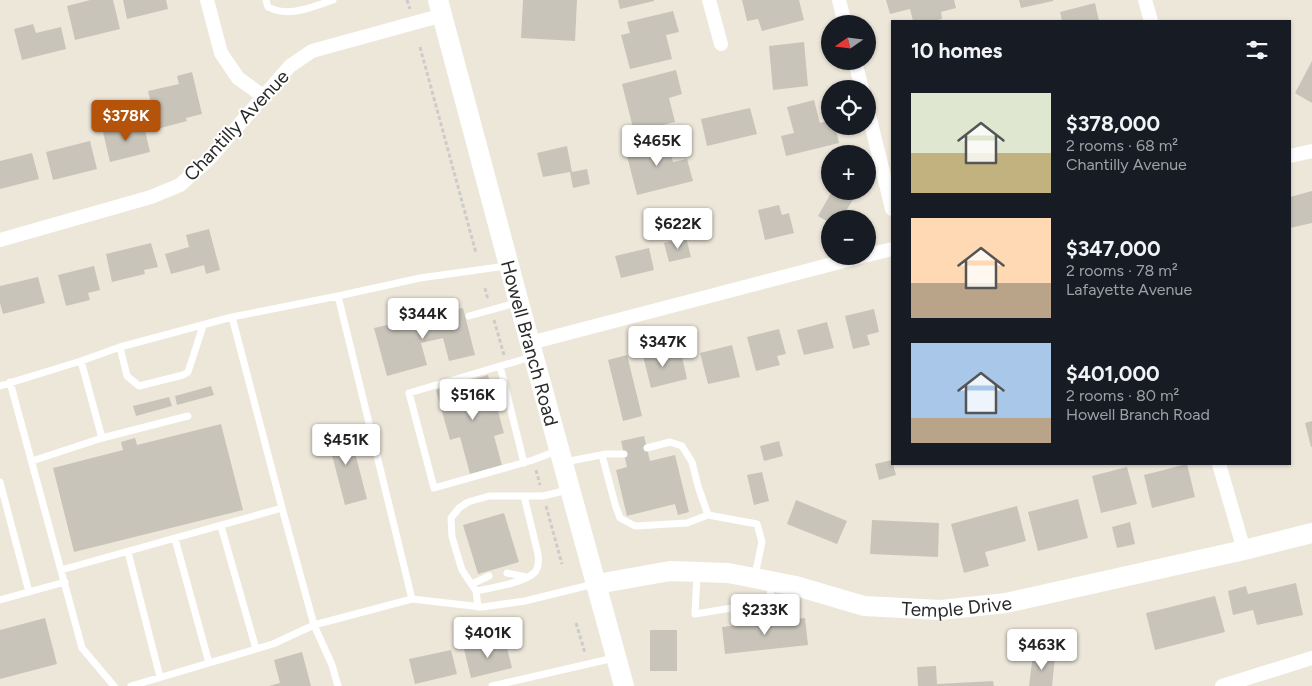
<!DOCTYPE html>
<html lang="en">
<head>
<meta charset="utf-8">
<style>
	:root { --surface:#171b24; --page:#242831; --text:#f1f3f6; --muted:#9ea1a6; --accent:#b45309 }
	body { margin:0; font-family:Figtree,sans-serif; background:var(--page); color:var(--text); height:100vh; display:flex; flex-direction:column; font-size:19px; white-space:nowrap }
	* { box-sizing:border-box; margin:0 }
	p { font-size:16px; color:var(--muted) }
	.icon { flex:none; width:28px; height:28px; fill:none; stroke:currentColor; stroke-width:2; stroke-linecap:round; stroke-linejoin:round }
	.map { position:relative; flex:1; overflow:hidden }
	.sheet { position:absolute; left:891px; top:20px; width:400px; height:445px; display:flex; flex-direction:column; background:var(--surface); border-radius:0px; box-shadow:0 1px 4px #0004 }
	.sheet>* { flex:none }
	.needle { width:32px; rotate:256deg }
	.tools { position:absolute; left:821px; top:15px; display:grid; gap:10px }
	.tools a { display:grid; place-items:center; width:55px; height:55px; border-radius:50%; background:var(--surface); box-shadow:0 1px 4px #0004; font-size:25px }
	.price { position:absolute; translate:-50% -42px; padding:0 11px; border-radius:5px; background:#fff; color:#222; font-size:16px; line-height:32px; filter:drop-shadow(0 1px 2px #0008) }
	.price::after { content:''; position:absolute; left:50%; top:30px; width:15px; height:11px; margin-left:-8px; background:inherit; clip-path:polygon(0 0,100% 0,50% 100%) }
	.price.current { background:var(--accent); color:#fff }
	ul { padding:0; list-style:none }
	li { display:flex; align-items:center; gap:15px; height:125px; padding:0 20px }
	li span { display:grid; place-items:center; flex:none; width:140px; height:100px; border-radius:0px; color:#555 }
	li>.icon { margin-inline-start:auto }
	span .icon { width:60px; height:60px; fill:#fffc; stroke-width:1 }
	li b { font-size:21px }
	h2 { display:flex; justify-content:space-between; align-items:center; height:60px; padding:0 20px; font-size:21px }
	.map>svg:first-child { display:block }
	.building { fill:#c8c4ba }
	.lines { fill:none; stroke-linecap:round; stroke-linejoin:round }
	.path { stroke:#ccc; stroke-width:3; stroke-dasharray:4 2.5; stroke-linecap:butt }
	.lane { stroke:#fff; stroke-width:7 }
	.street { stroke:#fff; stroke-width:14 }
	.secondary { stroke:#fff; stroke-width:20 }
	.labels { text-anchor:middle; stroke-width:4; stroke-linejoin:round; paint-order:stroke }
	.street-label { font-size:19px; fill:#292929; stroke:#fff }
</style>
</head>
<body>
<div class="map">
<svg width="1312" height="686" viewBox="0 0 1312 686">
	<rect width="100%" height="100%" fill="#ede7da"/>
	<path class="building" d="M90,0H113L120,29L75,40L67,6Z
		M123,0H166L168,9L127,19Z
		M523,0H577L575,41L521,38Z
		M618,0H654V1L620,9Z
		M742,0H799L804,20L762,31L758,19L747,21Z
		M886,0H954L956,8L941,12L942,19L933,21H913L910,9L890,14Z
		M1019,0H1053V1L1021,8Z
		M1095,3L1099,21H1062L1060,12Z
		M673,11L679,32L666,35L672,59L630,69L621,35L630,33L627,22Z
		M33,24L36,33L61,27L66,49L22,60L14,29Z
		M804,42L808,86L773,90L769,46Z
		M1312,61V103L1295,93Z
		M676,70L682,94L669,98L675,122L634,132L622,84Z
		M192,72L202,114L186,118L187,121L157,129L148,91L179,84L177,76Z
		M814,100L820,123L830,120V126H835L839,143L786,156L781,136L794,133L787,107Z
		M750,108L757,134L707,146L701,119Z
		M143,122L150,152L110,162L103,132Z
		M666,135L673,162L687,159L693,181L637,195L627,156L638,153L636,143Z
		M90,141L97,169L53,180L46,152Z
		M567,146L572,172L587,169L590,184L573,188L570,172L543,177L537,153Z
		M32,153L39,179L0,189V161Z
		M832,191H842L854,198L841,219H830V223L818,216Z
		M1312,191V223L1290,228V197Z
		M779,205L782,215L789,213L794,233L765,240L758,210Z
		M209,229L220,270L206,274L204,265L171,274L165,254L189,247L186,235Z
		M686,237L691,257L669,262L664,243Z
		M151,243L158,267L144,270L145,274L112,282L106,254Z
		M649,248L654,270L621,278L615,256Z
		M94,266L100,290L88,293L90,300L66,306L58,275Z
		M38,277L45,303L3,314L0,303V286Z
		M463,308L475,355L449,361L443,338L421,343L427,365L387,376L374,328Z
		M874,309L879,332L867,335L870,345L853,349L845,316Z
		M827,322L834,348L804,355L797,330Z
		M779,329L786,354L777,356L780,365L756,371L747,337Z
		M654,345L657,358L681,352L687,379L651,388L641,348Z
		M732,345L740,377L708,384L700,353Z
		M627,355L642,416L623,421L608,360Z
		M488,375L504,433L494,436L502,465L470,474L460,437L450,440L436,390Z
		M211,386L214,395L177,405L175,396Z
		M169,397L172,406L136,416L133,406Z
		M1312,421V447H1311L1305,423Z
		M221,424L243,510L74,552L53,468L123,450L121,442L135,438L137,445Z
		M348,426L367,499L345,505L326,432Z
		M644,436L650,461L675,455L689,512L678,515L675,504L627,516L616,470L627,467L621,441Z
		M779,441L783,456L764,461L760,446Z
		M892,460L896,475L879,480L875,464Z
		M1187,464L1195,497L1152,508L1144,475Z
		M1127,467L1137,504L1101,513L1092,476Z
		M762,472L769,501L754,505L747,475Z
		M1078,499L1088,538L1038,551L1028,512Z
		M796,500L847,521L837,544L787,524Z
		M1017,506L1026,541L985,552L989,566L964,573L951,524Z
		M504,513L519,562L478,574L463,525Z
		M872,520L939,523L938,557L870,554Z
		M1130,522L1135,544L1117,548L1112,527Z
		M1296,583L1303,615L1257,625L1253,610L1233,615L1228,591L1246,586L1248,594Z
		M1215,596L1225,632L1155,650L1146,613Z
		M45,618L57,664L0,679V630Z
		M805,618L808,645L725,654L722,627Z
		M650,630H677V671H650Z
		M505,640L512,668L471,678L464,649Z
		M451,650L457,674L415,684L409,659Z
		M302,652L311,686H269L280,683L274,660Z
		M1033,654L1055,657L1052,686H1029Z
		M936,666L937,684L993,681L994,686H918L917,667Z"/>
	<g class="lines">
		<path class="path" d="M407,0L410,9
			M420,47L476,253
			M485,288L488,300
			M494,320L504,355
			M536,470L540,485
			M546,506L562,564
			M576,623L585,653"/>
		<path class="lane" d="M266,0L268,7C289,18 312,7 333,0
			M469,316L516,303
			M120,347L127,376L139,386L183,375L188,372L203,326
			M531,357L409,393L434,488L533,460L559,450
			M500,366L524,463
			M10,382L82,648L114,686
			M0,386L81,361L120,347L232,317L338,296L420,278L506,266
			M102,438L188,416
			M647,448L670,442L682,446L692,462L698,486L708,515L757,524L762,542L755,575
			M602,455L615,504L620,518L635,526L687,523L708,515
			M32,461L102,438L81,361
			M565,462L606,454H624
			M0,482L29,592
			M282,508L314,625L332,665L338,686
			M221,526L256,649
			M175,539L209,663
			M128,552L160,677
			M61,570L282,508L232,317
			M507,573L526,577
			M697,574L695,614L769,602L772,583
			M472,584L489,576
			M476,591C490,588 524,583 534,573C539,568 539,561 538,554L524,496
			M412,599L482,607L525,601L594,584
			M0,600L65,582
			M478,607L476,591L462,570L452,537L451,518L459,508L468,502L489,496H543L568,490
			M131,686L273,644L314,625L412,599L338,296
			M492,686L614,658"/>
		<path class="street" d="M207,0L221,53L238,78L263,96
			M709,0L721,44
			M839,0L845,24
			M1145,0L1151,21
			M855,61L862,89
			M868,111L892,209
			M1290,156L1312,151
			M0,240L151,197L180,185L210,158L290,66L312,51L443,15
			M868,255L892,249
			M530,343L863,256
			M1219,464L1244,550
			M1222,686L1312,658"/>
		<g class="secondary">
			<path id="s1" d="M438,0L519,303L624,686"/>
			<path id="s2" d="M597,584L670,571L728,573L796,586L864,606L941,610L1006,603L1244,550L1312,533"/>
		</g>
	</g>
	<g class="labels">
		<g class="street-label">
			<text transform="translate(236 125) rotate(-47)" y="7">Chantilly Avenue</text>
			<text dy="7" stroke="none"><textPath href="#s1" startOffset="355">Howell Branch Road</textPath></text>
			<text dy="7" stroke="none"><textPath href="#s2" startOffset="365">Temple Drive</textPath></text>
		</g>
	</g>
</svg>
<div class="tools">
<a><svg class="needle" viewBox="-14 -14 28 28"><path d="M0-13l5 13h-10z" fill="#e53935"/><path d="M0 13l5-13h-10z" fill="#9ea1a6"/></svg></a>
<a><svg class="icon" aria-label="locate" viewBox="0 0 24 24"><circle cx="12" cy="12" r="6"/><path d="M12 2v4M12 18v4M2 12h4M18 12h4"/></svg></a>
<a>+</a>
<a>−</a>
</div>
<b class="price current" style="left:126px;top:142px">$378K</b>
<b class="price" style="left:657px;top:167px">$465K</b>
<b class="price" style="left:678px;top:250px">$622K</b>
<b class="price" style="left:423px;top:340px">$344K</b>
<b class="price" style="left:663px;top:368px">$347K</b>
<b class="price" style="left:473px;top:421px">$516K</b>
<b class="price" style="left:346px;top:466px">$451K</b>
<b class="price" style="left:765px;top:636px">$233K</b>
<b class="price" style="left:488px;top:659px">$401K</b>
<b class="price" style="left:1042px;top:671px">$463K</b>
<section class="sheet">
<h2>10 homes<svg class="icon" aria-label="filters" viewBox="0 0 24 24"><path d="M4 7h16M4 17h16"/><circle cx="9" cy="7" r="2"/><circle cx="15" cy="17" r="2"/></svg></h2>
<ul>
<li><span style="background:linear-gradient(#dfe7d0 60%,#c2b280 0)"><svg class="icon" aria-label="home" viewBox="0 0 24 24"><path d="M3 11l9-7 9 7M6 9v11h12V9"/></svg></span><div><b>$378,000</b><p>2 rooms · 68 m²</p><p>Chantilly Avenue</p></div></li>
<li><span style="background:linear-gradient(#ffd9b3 65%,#b9a48a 0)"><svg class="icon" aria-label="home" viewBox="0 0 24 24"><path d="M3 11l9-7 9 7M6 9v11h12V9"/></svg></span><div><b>$347,000</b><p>2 rooms · 78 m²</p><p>Lafayette Avenue</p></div></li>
<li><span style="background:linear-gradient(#a9c7e8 75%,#b9a48a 0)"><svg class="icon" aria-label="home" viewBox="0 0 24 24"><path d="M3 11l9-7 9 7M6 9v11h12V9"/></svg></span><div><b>$401,000</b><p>2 rooms · 80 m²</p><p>Howell Branch Road</p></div></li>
</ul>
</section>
</div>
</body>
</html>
